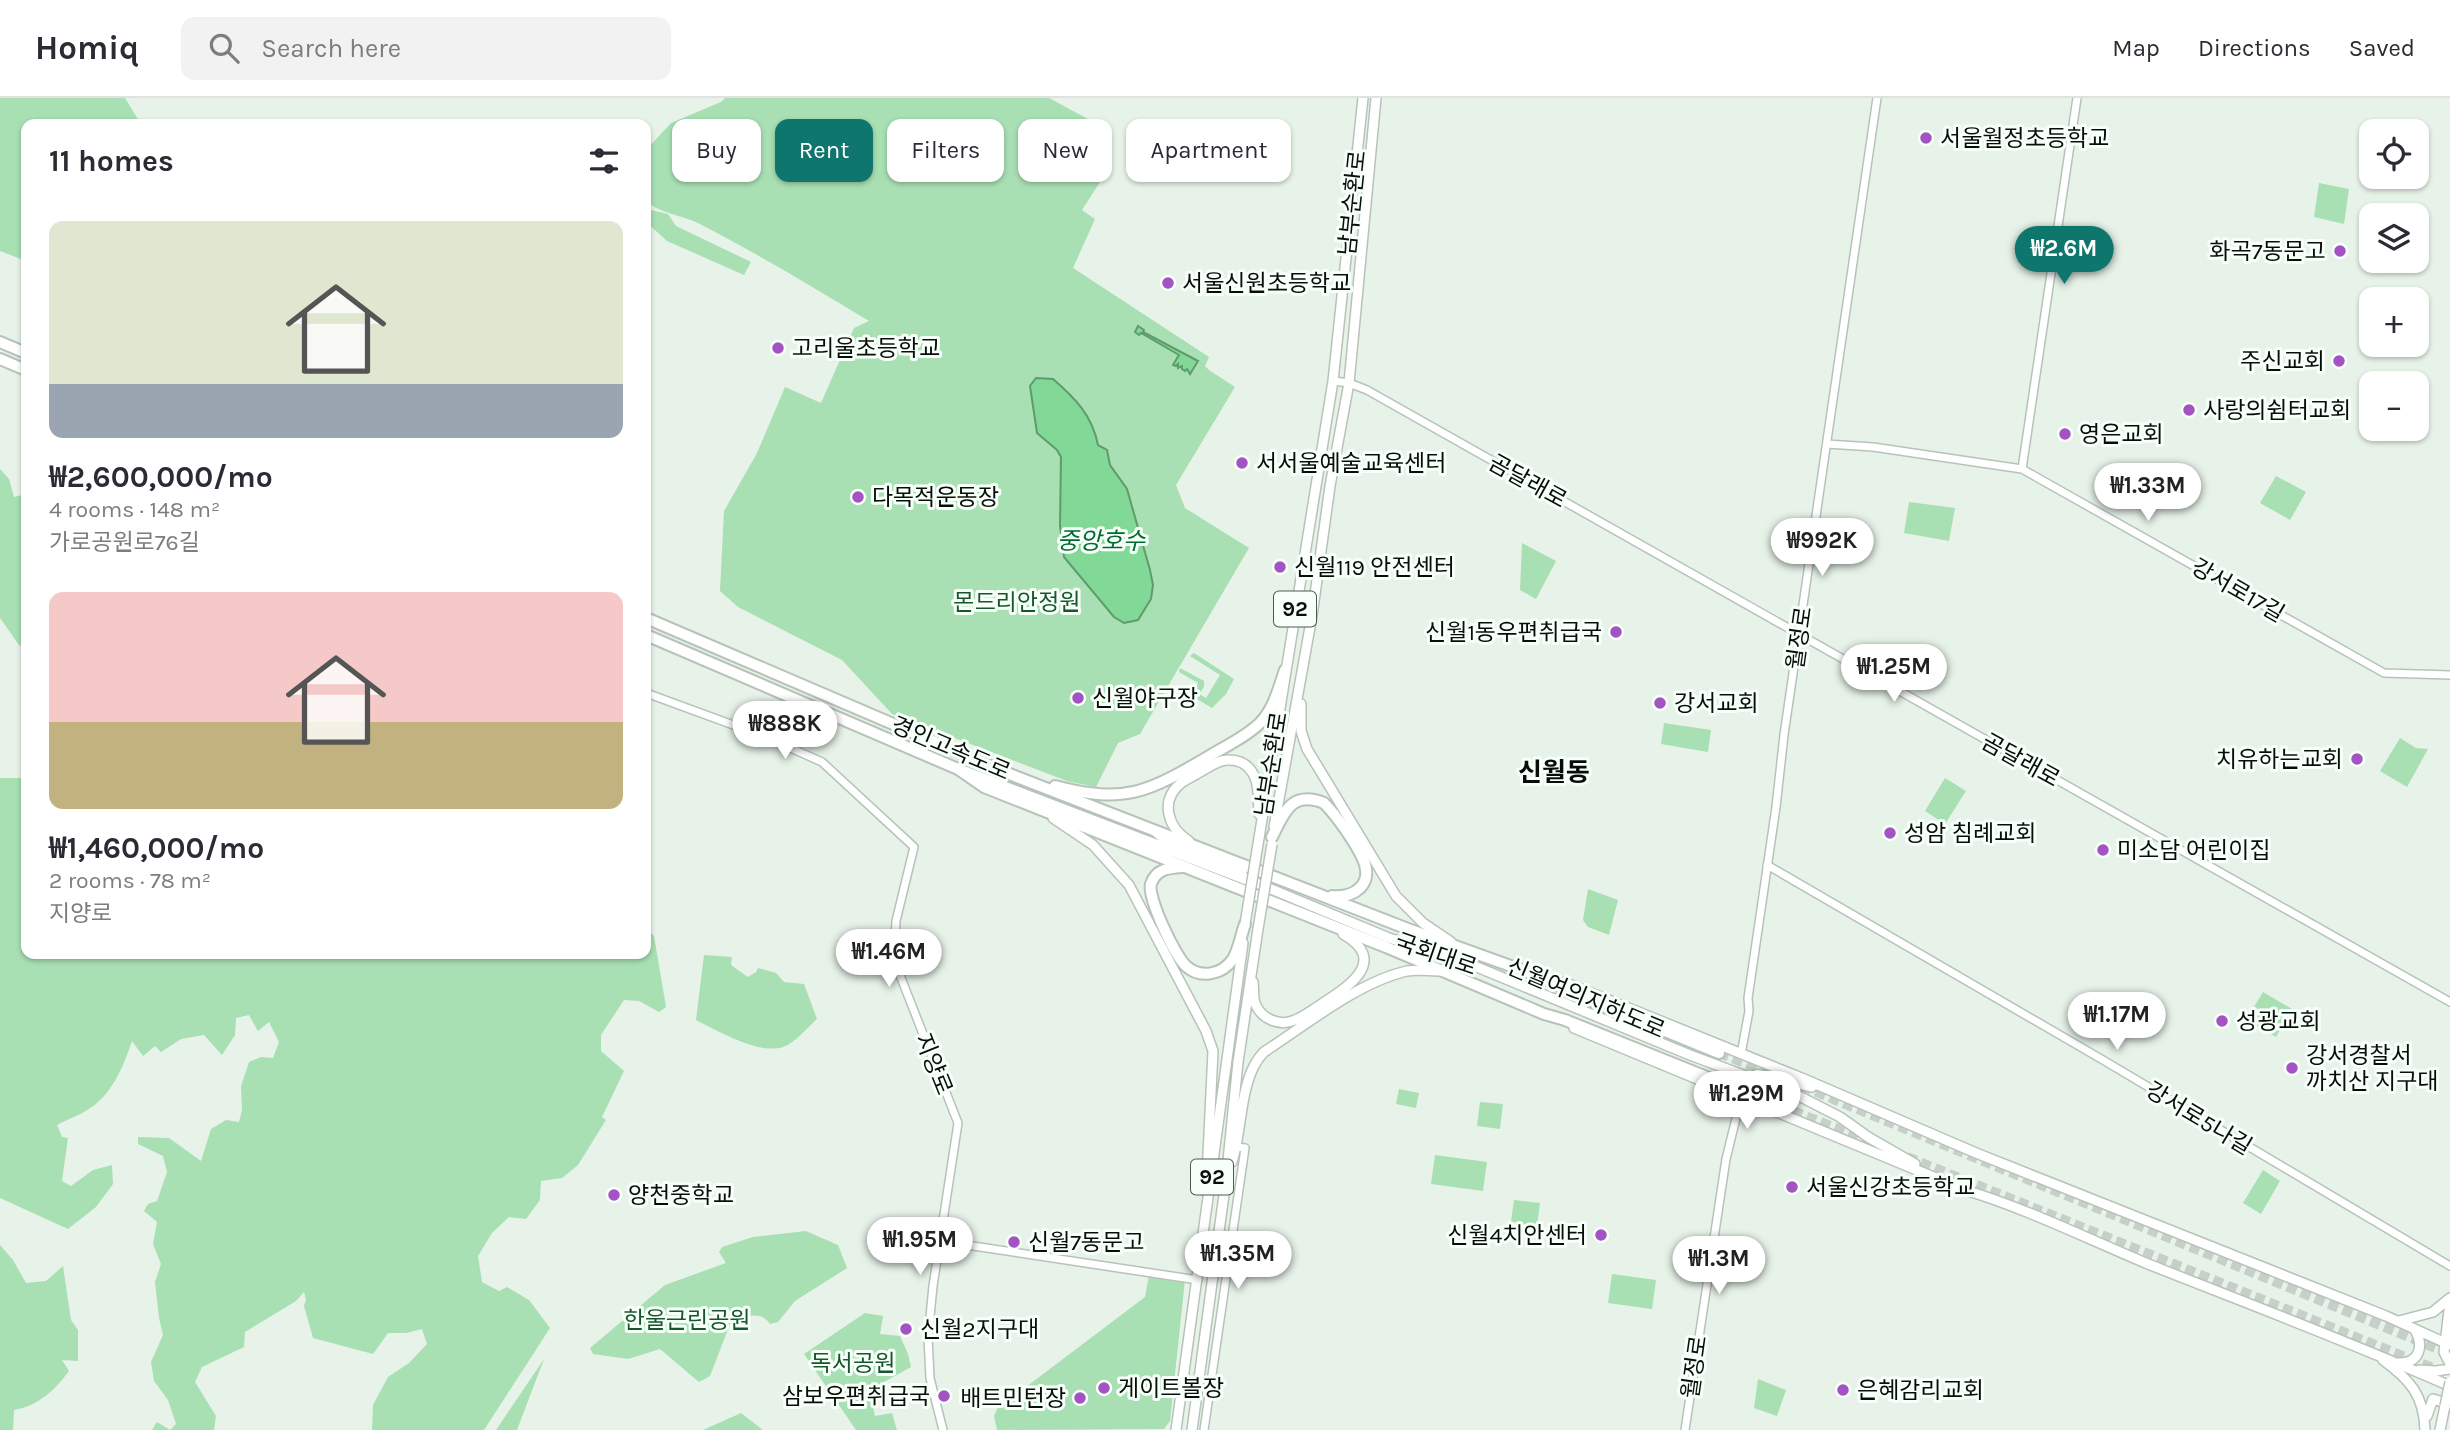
<!DOCTYPE html>
<html lang="en">
<head>
<meta charset="utf-8">
<style>
	:root { --surface:#fff; --page:#f2f2f3; --text:#2b2b33; --muted:#7c7c81; --line:#e1e1e2; --accent:#0f766e }
	body { margin:0; font-family:Karla,"Noto Sans KR",sans-serif; background:var(--page); color:var(--text); height:100vh; display:flex; flex-direction:column; font-size:26px; white-space:nowrap }
	* { box-sizing:border-box; margin:0 }
	p { font-size:23px; color:var(--muted) }
	.icon { flex:none; width:38px; height:38px; fill:none; stroke:currentColor; stroke-width:2; stroke-linecap:round; stroke-linejoin:round }
	.map { position:relative; flex:1; overflow:hidden }
	.drawer { position:absolute; left:21px; top:21px; width:630px; height:840px; display:flex; flex-direction:column; background:var(--surface); border-radius:14px; box-shadow:0 2px 5px #0004 }
	.drawer>* { flex:none }
	.banner { position:absolute; left:672px; top:21px; width:665px; height:63px; display:flex; gap:14px }
	.controls { position:absolute; left:2359px; top:21px; display:grid; gap:14px }
	.controls a { display:grid; place-items:center; width:70px; height:70px; border-radius:14px; background:var(--surface); box-shadow:0 2px 5px #0004; font-size:35px }
	.price { position:absolute; translate:-50% -60px; padding:0 16px; border-radius:24px; background:#fff; color:#222; font-size:23px; line-height:46px; filter:drop-shadow(0 2px 4px #0008) }
	.price::after { content:''; position:absolute; left:50%; top:42px; width:21px; height:16px; margin-left:-10px; background:inherit; clip-path:polygon(0 0,100% 0,50% 100%) }
	.price.active { background:var(--accent); color:#fff }
	ul { padding:0; list-style:none }
	li { display:grid; align-content:center; gap:14px; height:371px; padding:0 28px }
	li span { display:grid; place-items:center; height:217px; border-radius:14px; color:#555 }
	li>.icon { margin-inline-start:auto }
	span .icon { width:126px; height:126px; fill:#fffc; stroke-width:1 }
	li b { font-size:30px }
	h2 { display:flex; justify-content:space-between; align-items:center; height:84px; padding:0 28px; font-size:30px }
	.tag { padding:0 24px; border-radius:14px; background:var(--surface); box-shadow:0 2px 5px #0004; font-size:24px; line-height:63px }
	.tag.active { background:var(--accent); color:#fff }
	header { display:flex; align-items:center; gap:42px; box-sizing:border-box; height:98px; padding:0 35px; background:var(--surface); border-bottom:2px solid var(--line) }
	header strong { font-size:33px }
	nav { display:flex; gap:38px; margin-inline-start:auto; font-size:24px }
	.search { width:490px; height:63px; background:var(--page); display:flex; align-items:center; gap:18px; box-sizing:border-box; padding:0 24px; border-radius:14px; color:var(--muted); font-size:26px }
	.map>svg:first-child { display:block }
	.green { fill:#a8dfb3 }
	.water { fill:#82d997; stroke:#5e9c6d; stroke-width:2 }
	.lines { fill:none; stroke-linecap:round; stroke-linejoin:round }
	.highway-tunnel { stroke:#c6d0c8; stroke-width:10; stroke-dasharray:10 5; stroke-linecap:butt }
	.minor-casing { stroke:#b7c3b9; stroke-width:10 }
	.major-casing { stroke:#b7c3b9; stroke-width:12 }
	.highway-casing { stroke:#b7c3b9; stroke-width:14 }
	.minor { stroke:#fff; stroke-width:7 }
	.major { stroke:#fff; stroke-width:9 }
	.highway { stroke:#fff; stroke-width:10 }
	.major-bridge-casing { stroke:#b7c3b9; stroke-width:12; stroke-linecap:butt }
	.major-bridge { stroke:#fff; stroke-width:9 }
	.poi-dot { fill:#a453c4; stroke:#f7fff9; stroke-width:2.5 }
	.labels { text-anchor:middle; stroke-width:6; stroke-linejoin:round; paint-order:stroke }
	.shield { fill:#f7fff9; stroke:#505652; stroke-width:2 }
	.shield-label { font-size:21px; font-weight:bold; fill:#090d0a }
	.poi-label { font-size:23px; fill:#090d0a; stroke:#f7fff9; text-anchor:start }
	.street-label { font-size:23px; fill:#090d0a; stroke:#f7fff9 }
	.park-label { font-size:23px; fill:#17552c; stroke:#f7fff9 }
	.water-label { font-size:24px; font-style:italic; fill:#006a2f; stroke:#f7fff9 }
	.quarter-label { font-size:26px; font-weight:bold; fill:#090d0a; stroke:#f7fff9 }
</style>
</head>
<body>
<header>
<strong>Homiq</strong>
<div class="search"><svg class="icon" aria-label="search" viewBox="0 0 24 24"><circle cx="10" cy="10" r="6"/><path d="M15 15l6 6"/></svg>Search here</div>
<nav><a>Map</a><a>Directions</a><a>Saved</a></nav>
</header>
<div class="map">
<svg width="2450" height="1332" viewBox="0 0 2450 1332">
	<rect width="100%" height="100%" fill="#e7f3e9"/>
	<path class="green" d="M0,0H125L139,23L137,26H26V163L0,153Z
		M725,0H1049L1088,21L1074,49L1100,84L1082,112L1095,121L1073,170L1209,259L1205,268L1209,272L1235,289L1176,387L1185,410L1249,450L1140,636L1118,645L1096,689L1067,683L892,616L842,562L738,509L720,493L724,413L757,355L785,289L821,305L854,230L869,223C814,190 758,156 700,126C683,117 660,116 646,103V52L671,25L721,4Z
		M2319,85L2349,91L2344,126L2314,119Z
		M646,107L651,112L668,116L676,128L751,164L744,177L667,143L646,124Z
		M0,371L9,381L14,399L26,396V550L19,547L0,520Z
		M2276,378L2306,394L2290,422L2260,405Z
		M1909,404L1955,410L1949,443L1904,435Z
		M1522,445L1556,463L1536,501L1520,492Z
		M1194,555L1234,581L1226,596L1212,610L1192,598L1198,585L1179,574L1180,570L1204,583V589L1199,596L1206,600L1220,577L1190,558Z
		M1664,625L1711,632L1708,654L1661,646Z
		M2400,640L2416,650L2428,651L2407,689L2380,673Z
		M0,680H26V856H646V830L654,838L666,909L659,914L639,903L624,902L601,937V953L624,973L602,1019L606,1022L578,1067L562,1080L541,1083L540,1102L526,1121L509,1119L492,1135L478,1158L482,1184L499,1193L507,1189L529,1202L550,1230L484,1332H372L373,1307L388,1279L409,1265L427,1246L422,1231L406,1235H388L373,1256L313,1240L304,1208L306,1202L304,1194L296,1203L245,1234L244,1249L202,1269L195,1284L216,1318L214,1332H152L157,1324L170,1332L176,1326L168,1302L154,1283L151,1264L163,1237L159,1220L155,1184L161,1166L153,1146L157,1124L144,1113L148,1106L157,1103L167,1074L163,1058L138,1046V1039L169,1040L201,1063L211,1031L226,1022L239,1024L242,1012L241,988L249,964L261,959L273,960L279,944L269,924L258,933L249,917L236,920L235,937L222,957L204,937L181,941L161,954L155,948L143,958L132,943C124,967 113,994 92,1009C81,1017 68,1021 57,1027L62,1039L68,1040L62,1083L71,1088L93,1072L112,1067L113,1086L96,1109L68,1131L0,1100Z
		M1945,680L1966,693L1945,726L1925,713Z
		M1588,791L1618,802L1609,837L1588,829L1583,822Z
		M704,857L732,859L731,867L748,879L756,874L758,870L776,875L784,884L804,886L817,921C808,929 795,945 783,949C759,957 718,933 696,922Z
		M2263,894L2292,911L2276,939L2246,922Z
		M1399,991L1419,995L1416,1010L1396,1006Z
		M1480,1004L1503,1006L1500,1031L1477,1028Z
		M1435,1057L1487,1064L1483,1093L1431,1086Z
		M2263,1072L2280,1083L2261,1116L2243,1105Z
		M1514,1102L1540,1105L1537,1128L1511,1124Z
		M806,1133L838,1147L847,1170L795,1203L778,1224L770,1226C761,1212 745,1219 732,1221L710,1278L699,1284L660,1251L628,1261L593,1256L590,1250L665,1187L726,1165L719,1154L722,1149L753,1139Z
		M0,1147L13,1162L26,1185L46,1183L63,1168L71,1222L78,1232V1263L62,1262L69,1273C55,1292 38,1308 14,1312L13,1332H0Z
		M1612,1176L1656,1182L1652,1211L1608,1205Z
		M1149,1177L1185,1182L1170,1323L1164,1331L997,1332L994,1318L997,1311L1145,1199Z
		M865,1215L883,1218L880,1236L900,1238L908,1256L911,1269L884,1284L871,1298L875,1318L892,1315L897,1332H856L804,1256Z
		M544,1261L517,1332H496Z
		M1758,1281L1786,1292L1777,1318L1754,1310Z
		M741,1315L763,1332H703Z"/>
	<path class="water" d="M1138,228L1144,232L1143,234L1198,263L1190,276L1187,271L1185,273L1182,271V268L1178,270V266L1176,268L1173,267L1179,257L1141,235L1139,237L1135,234Z
		M1036,280L1053,281C1075,300 1092,317 1098,347L1107,352L1110,367L1127,391L1150,472L1153,487L1151,501L1138,522L1124,525L1114,519L1064,459L1060,428L1061,359L1057,352L1037,335L1030,288Z"/>
	<g class="lines">
		<path class="highway-tunnel" d="M1719,955L1778,978
			M1709,980L1876,1046
			M1802,988L2450,1256
			M1907,1059L2450,1277"/>
		<g class="minor-casing">
			<path id="minor" d="M1333,283L1349,285L1367,292L2450,904
				M1827,346L1873,349L2022,371L2384,575L2450,577
				M2022,371L2077,0
				M646,595L766,639L822,664L914,749L896,823L894,862L958,1025L933,1188L928,1239L930,1280L943,1332
				M1767,767L2103,962L2450,1168
				M1741,956L1749,913L1748,900L1776,709L1784,637L1877,0
				M940,1143L1198,1182
				M1204,1332L1245,1050L1237,1049
				M1685,1332L1726,1061L1741,1000"/>
		</g>
		<g class="major-casing">
			<path id="major" d="M1301,606V633L1307,651L1396,798L1423,825L1451,844
				M1053,720L1093,747L1129,787L1206,933L1213,953L1207,1077
				M1274,729L1312,518L1330,388L1349,285L1376,0
				M1157,735L1169,745L1242,774
				M1259,740L1333,283L1363,0
				M1189,743C1168,730 1159,703 1181,685C1186,681 1194,678 1200,674C1209,669 1219,661 1229,662C1239,662 1247,666 1252,674C1260,686 1258,703 1259,716
				M1259,786L1389,840L1460,862L1690,957L1799,998L1840,1019L1868,1039L1915,1066
				M1554,883L1569,886L1804,981L1976,1055L2386,1218L2450,1247
				M1253,884C1254,890 1253,899 1255,905C1261,921 1280,929 1295,922C1305,918 1314,911 1323,905C1349,889 1389,862 1343,836
				M1574,930L1965,1092C2028,1111 2088,1141 2148,1166C2249,1206 2350,1244 2450,1288
				M1757,976L1812,989
				M1232,1064C1243,1030 1239,979 1264,954C1306,927 1358,884 1407,873C1418,871 1429,873 1440,873
				M2450,1204L2444,1254L2450,1266
				M2399,1223L2433,1214L2450,1200
				M2383,1262C2410,1282 2424,1297 2425,1332
				M2399,1265C2420,1265 2424,1248 2415,1232
				M2419,1272L2436,1273L2450,1271
				M2427,1318L2433,1301L2450,1306
				M1176,1332L1243,845
				M1192,1332L1226,1082L1238,964L1258,831
				M2440,1332L2445,1308"/>
		</g>
		<g class="highway-casing">
			<path id="highway" d="M0,244L26,255
				M0,261L26,272
				M646,520L1012,677L1408,831L1544,880L1567,893L1719,955
				M646,537L958,671L1256,785
				M958,671L984,689L1386,849L1544,916L1565,922L1709,980
				M1055,688C1127,707 1150,693 1211,657C1228,647 1247,638 1260,625C1274,611 1279,589 1285,572
				M1272,739C1284,715 1291,692 1324,705C1337,718 1355,744 1363,761C1374,786 1355,800 1332,798
				M1182,769C1168,770 1156,771 1151,786C1147,799 1175,858 1186,868C1200,881 1222,877 1233,861C1239,851 1241,837 1245,826"/>
		</g>
		<use href="#minor" class="minor"/>
		<use href="#major" class="major"/>
		<use href="#highway" class="highway"/>
		<g class="major-bridge-casing">
			<path id="major-bridge" d="M1245,826L1259,740
				M1258,831L1272,746
				M2445,1308L2450,1284"/>
		</g>
		<use href="#major-bridge" class="major-bridge"/>
	</g>
	<g class="poi-dot">
		<circle cx="1926" cy="40" r="7"/>
		<circle cx="2340" cy="153" r="7"/>
		<circle cx="1168" cy="185" r="7"/>
		<circle cx="778" cy="250" r="7"/>
		<circle cx="2339" cy="263" r="7"/>
		<circle cx="2189" cy="312" r="7"/>
		<circle cx="2065" cy="336" r="7"/>
		<circle cx="1242" cy="365" r="7"/>
		<circle cx="858" cy="399" r="7"/>
		<circle cx="1280" cy="469" r="7"/>
		<circle cx="1616" cy="534" r="7"/>
		<circle cx="1078" cy="600" r="7"/>
		<circle cx="1660" cy="605" r="7"/>
		<circle cx="2357" cy="661" r="7"/>
		<circle cx="1890" cy="735" r="7"/>
		<circle cx="2103" cy="752" r="7"/>
		<circle cx="2222" cy="923" r="7"/>
		<circle cx="2292" cy="970" r="7"/>
		<circle cx="1792" cy="1089" r="7"/>
		<circle cx="614" cy="1097" r="7"/>
		<circle cx="1601" cy="1137" r="7"/>
		<circle cx="1014" cy="1144" r="7"/>
		<circle cx="906" cy="1231" r="7"/>
		<circle cx="1104" cy="1290" r="7"/>
		<circle cx="1843" cy="1292" r="7"/>
		<circle cx="944" cy="1298" r="7"/>
		<circle cx="1080" cy="1300" r="7"/>
	</g>
	<g class="labels">
		<g class="shield">
			<rect x="1274" y="493.5" width="42" height="35" rx="5"/>
			<rect x="1191" y="1061.5" width="42" height="35" rx="5"/>
		</g>
		<g class="shield-label">
			<text x="1295" y="518">92</text>
			<text x="1212" y="1086">92</text>
		</g>
		<g class="poi-label">
			<text x="1940" y="48">서울월정초등학교</text>
			<text x="2326" y="161" text-anchor="end">화곡7동문고</text>
			<text x="1182" y="193">서울신원초등학교</text>
			<text x="792" y="258">고리울초등학교</text>
			<text x="2325" y="271" text-anchor="end">주신교회</text>
			<text x="2203" y="320">사랑의쉼터교회</text>
			<text x="2079" y="344">영은교회</text>
			<text x="1256" y="373">서서울예술교육센터</text>
			<text x="872" y="407">다목적운동장</text>
			<text x="1294" y="477">신월119 안전센터</text>
			<text x="1602" y="542" text-anchor="end">신월1동우편취급국</text>
			<text x="1092" y="608">신월야구장</text>
			<text x="1674" y="613">강서교회</text>
			<text x="2343" y="669" text-anchor="end">치유하는교회</text>
			<text x="1904" y="743">성암 침례교회</text>
			<text x="2117" y="760">미소담 어린이집</text>
			<text x="2236" y="931">성광교회</text>
			<text x="2306" y="965">강서경찰서<tspan x="2306" dy="26">까치산 지구대</tspan></text>
			<text x="1806" y="1097">서울신강초등학교</text>
			<text x="628" y="1105">양천중학교</text>
			<text x="1587" y="1145" text-anchor="end">신월4치안센터</text>
			<text x="1028" y="1152">신월7동문고</text>
			<text x="920" y="1239">신월2지구대</text>
			<text x="1118" y="1298">게이트볼장</text>
			<text x="1857" y="1300">은혜감리교회</text>
			<text x="930" y="1306" text-anchor="end">삼보우편취급국</text>
			<text x="1066" y="1308" text-anchor="end">배트민턴장</text>
		</g>
		<g class="street-label">
			<text transform="translate(1352 105) rotate(-84)" y="8">남부순환로</text>
			<text transform="translate(1528 383) rotate(29)" y="8">곰달래로</text>
			<text transform="translate(2238 492) rotate(30)" y="8">강서로17길</text>
			<text transform="translate(1799 540) rotate(-82)" y="8">월정로</text>
			<text transform="translate(951 650) rotate(23)" y="8">경인고속도로</text>
			<text transform="translate(2021 662) rotate(29)" y="8">곰달래로</text>
			<text transform="translate(1271 666) rotate(-81)" y="8">남부순환로</text>
			<text transform="translate(1436 856) rotate(19)" y="8">국회대로</text>
			<text transform="translate(1586 900) rotate(23)" y="8">신월여의지하도로</text>
			<text transform="translate(934 966) rotate(68)" y="8">지양로</text>
			<text transform="translate(2199 1020) rotate(31)" y="8">강서로5나길</text>
			<text transform="translate(1694 1269) rotate(-82)" y="8">월정로</text>
		</g>
		<g class="park-label">
			<text x="1017" y="512">몬드리안정원</text>
			<text x="687" y="1230">한울근린공원</text>
			<text x="853" y="1273">독서공원</text>
		</g>
		<g class="water-label">
			<text x="1101" y="451">중앙호수</text>
		</g>
		<g class="quarter-label">
			<text x="1554" y="683">신월동</text>
		</g>
	</g>
</svg>
<div class="controls">
<a><svg class="icon" aria-label="locate" viewBox="0 0 24 24"><circle cx="12" cy="12" r="6"/><path d="M12 2v4M12 18v4M2 12h4M18 12h4"/></svg></a>
<a><svg class="icon" aria-label="layers" viewBox="0 0 24 24"><path d="M12 4l9 5-9 5-9-5zM3 14l9 5 9-5"/></svg></a>
<a>+</a>
<a>−</a>
</div>
<b class="price active" style="left:2064px;top:188px">₩2.6M</b>
<b class="price" style="left:2148px;top:425px">₩1.33M</b>
<b class="price" style="left:1822px;top:480px">₩992K</b>
<b class="price" style="left:1894px;top:606px">₩1.25M</b>
<b class="price" style="left:785px;top:663px">₩888K</b>
<b class="price" style="left:889px;top:891px">₩1.46M</b>
<b class="price" style="left:2117px;top:954px">₩1.17M</b>
<b class="price" style="left:1747px;top:1033px">₩1.29M</b>
<b class="price" style="left:920px;top:1179px">₩1.95M</b>
<b class="price" style="left:1238px;top:1193px">₩1.35M</b>
<b class="price" style="left:1719px;top:1198px">₩1.3M</b>
<div class="banner">
<a class="tag">Buy</a>
<a class="tag active">Rent</a>
<a class="tag">Filters</a>
<a class="tag">New</a>
<a class="tag">Apartment</a>
</div>
<section class="drawer">
<h2>11 homes<svg class="icon" aria-label="filters" viewBox="0 0 24 24"><path d="M4 7h16M4 17h16"/><circle cx="9" cy="7" r="2"/><circle cx="15" cy="17" r="2"/></svg></h2>
<ul>
<li><span style="background:linear-gradient(#dfe7d0 75%,#9aa5b1 0)"><svg class="icon" aria-label="home" viewBox="0 0 24 24"><path d="M3 11l9-7 9 7M6 9v11h12V9"/></svg></span><div><b>₩2,600,000/mo</b><p>4 rooms · 148 m²</p><p>가로공원로76길</p></div></li>
<li><span style="background:linear-gradient(#f6c9c9 60%,#c2b280 0)"><svg class="icon" aria-label="home" viewBox="0 0 24 24"><path d="M3 11l9-7 9 7M6 9v11h12V9"/></svg></span><div><b>₩1,460,000/mo</b><p>2 rooms · 78 m²</p><p>지양로</p></div></li>
</ul>
</section>
</div>
</body>
</html>
